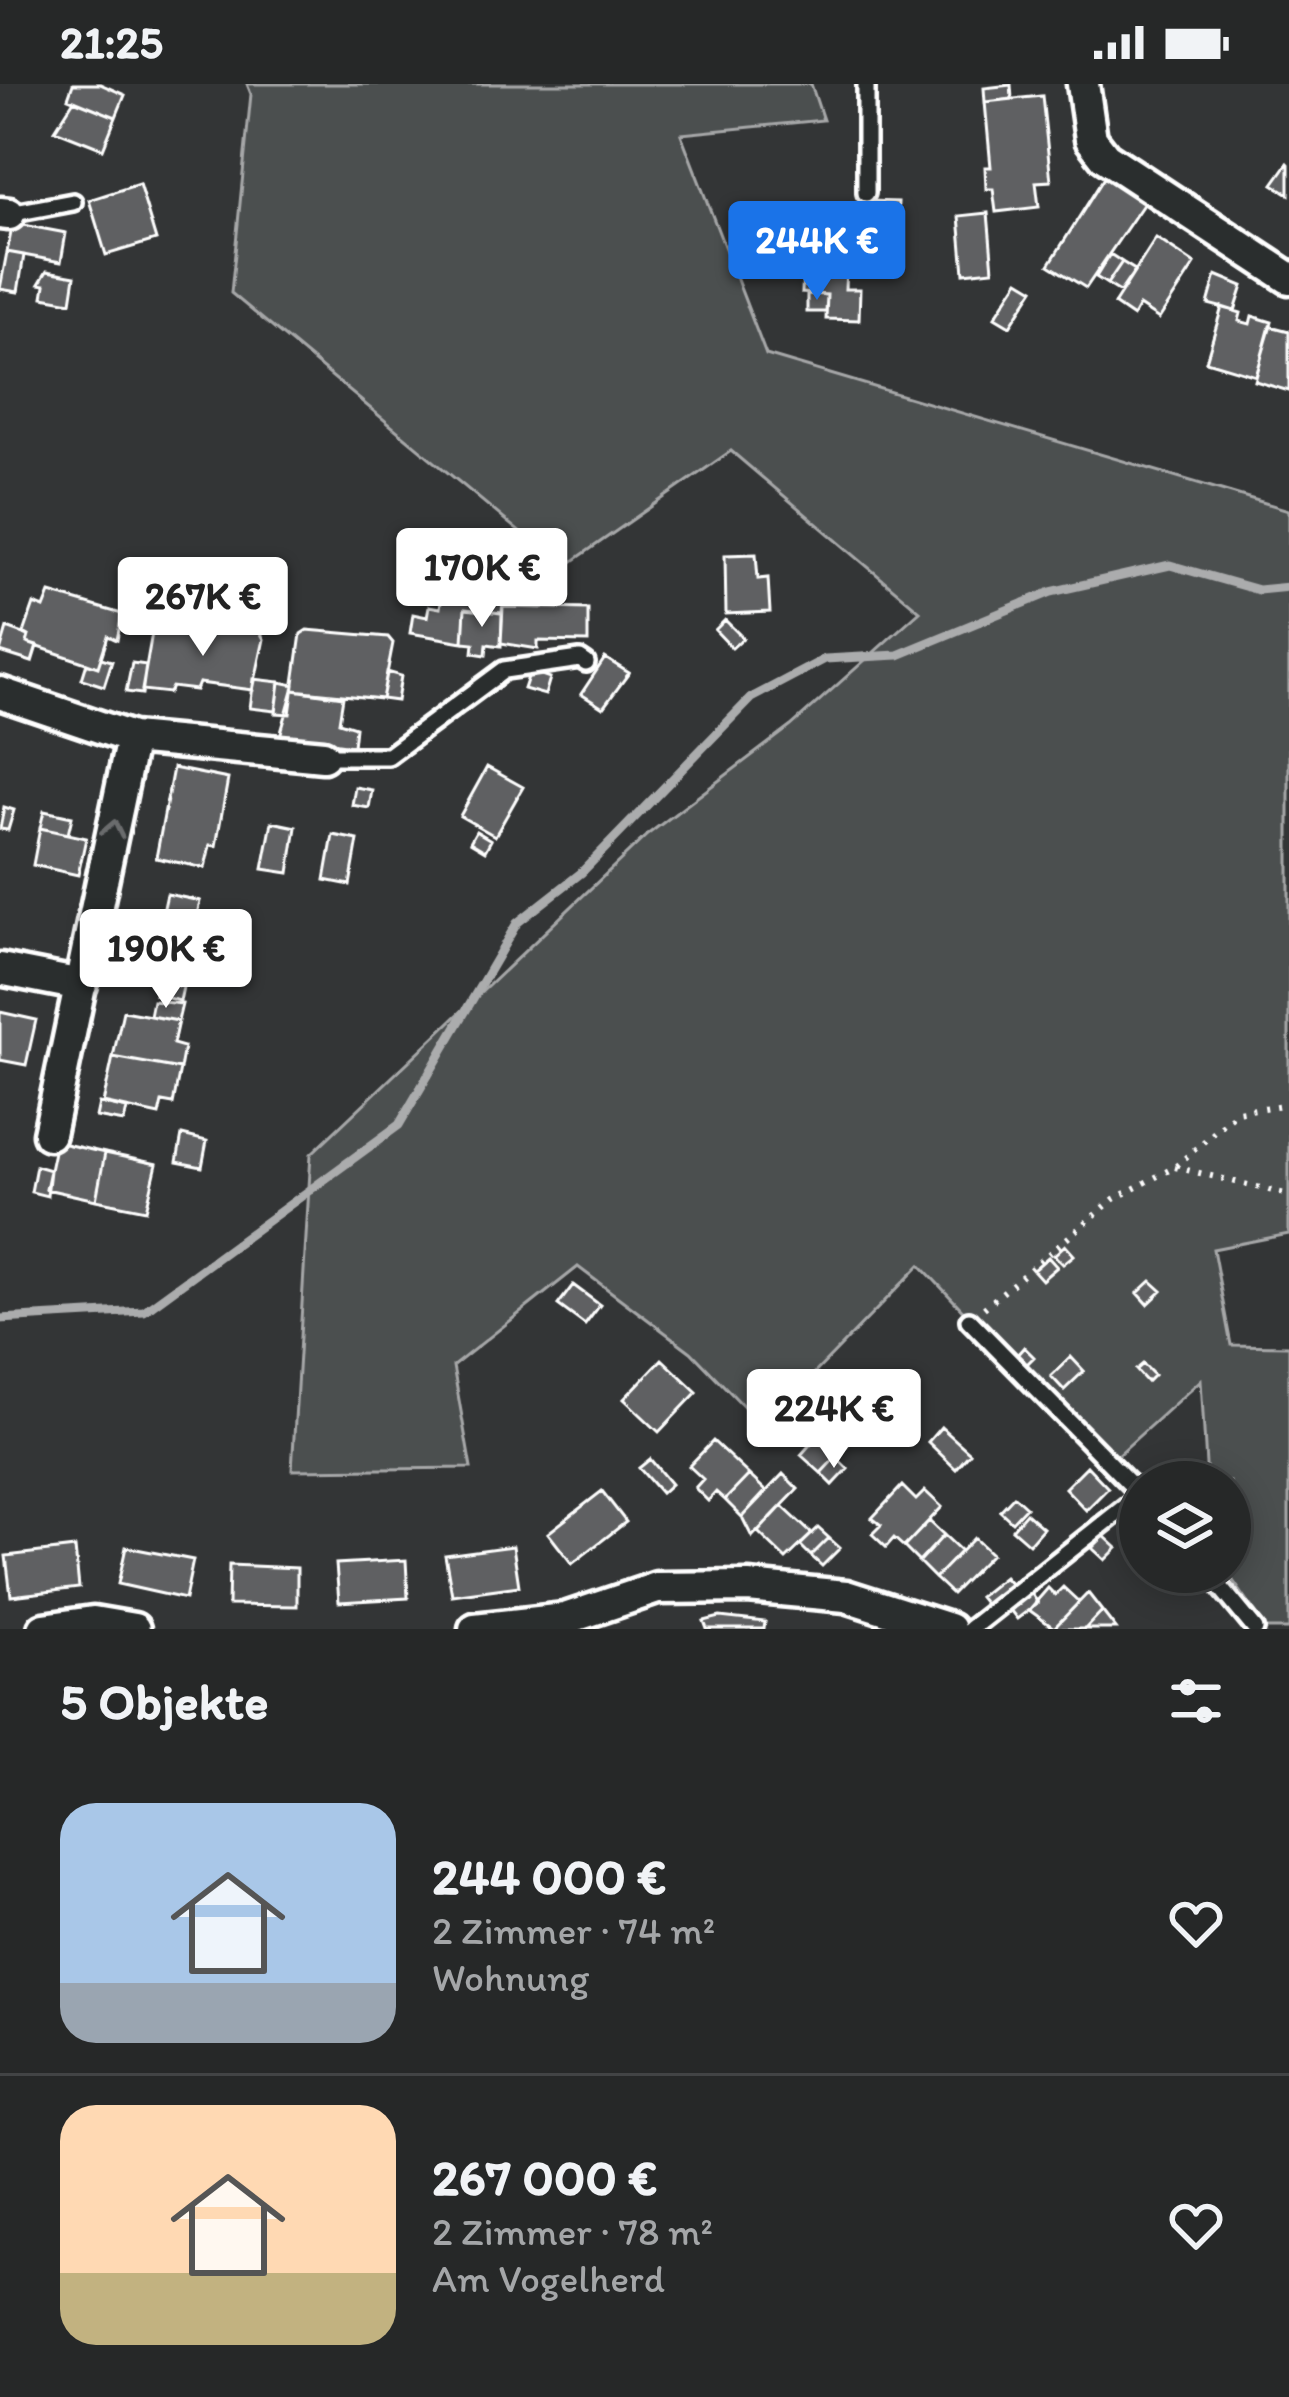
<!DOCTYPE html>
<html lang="de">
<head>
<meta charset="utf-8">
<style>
	:root { --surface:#262828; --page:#323434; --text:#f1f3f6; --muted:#a4a6a8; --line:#424445; --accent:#1a73e8 }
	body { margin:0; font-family:Itim,sans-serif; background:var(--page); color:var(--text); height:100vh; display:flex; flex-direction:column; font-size:45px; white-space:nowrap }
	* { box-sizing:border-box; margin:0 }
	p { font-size:39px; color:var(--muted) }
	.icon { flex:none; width:66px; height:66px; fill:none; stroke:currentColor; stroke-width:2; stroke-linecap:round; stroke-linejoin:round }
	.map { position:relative; height:1545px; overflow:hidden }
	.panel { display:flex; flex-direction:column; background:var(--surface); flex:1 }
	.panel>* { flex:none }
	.buttons { position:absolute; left:1119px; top:1377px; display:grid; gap:24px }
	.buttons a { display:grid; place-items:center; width:132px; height:132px; border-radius:50%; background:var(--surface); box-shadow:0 6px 30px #0003,0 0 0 3px var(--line); font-size:60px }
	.price { position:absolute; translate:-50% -102px; padding:0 27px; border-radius:12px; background:#fff; color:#222; font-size:39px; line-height:78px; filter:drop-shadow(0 3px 6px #0008) }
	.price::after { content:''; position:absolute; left:50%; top:72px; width:36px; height:27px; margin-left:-18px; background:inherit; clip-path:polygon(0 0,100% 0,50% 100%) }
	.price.active { background:var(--accent); color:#fff }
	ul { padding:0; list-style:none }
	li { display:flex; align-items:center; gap:36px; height:300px; padding:0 60px }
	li+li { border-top:3px solid var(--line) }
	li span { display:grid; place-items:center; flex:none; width:336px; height:240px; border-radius:36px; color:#555 }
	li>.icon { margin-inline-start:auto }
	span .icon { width:144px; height:144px; fill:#fffc; stroke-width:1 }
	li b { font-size:51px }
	h2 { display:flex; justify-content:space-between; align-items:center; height:144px; padding:0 60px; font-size:51px }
	.status { display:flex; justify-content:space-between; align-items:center; height:84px; padding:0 60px; background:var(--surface); direction:ltr }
	.status svg { height:33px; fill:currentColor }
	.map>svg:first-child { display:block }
	.green { fill:#4c4f50; stroke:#a6a7a8; stroke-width:3 }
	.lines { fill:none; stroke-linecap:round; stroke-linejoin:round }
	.stream { stroke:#abacad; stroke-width:9 }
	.building { fill:#5f6162; stroke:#fff; stroke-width:3 }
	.lane-casing { stroke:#fff; stroke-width:24 }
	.street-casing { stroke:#fff; stroke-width:39 }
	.path { stroke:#fff; stroke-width:6; stroke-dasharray:3 9; stroke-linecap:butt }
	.lane { stroke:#2a2d2e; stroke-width:15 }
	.street { stroke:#2a2d2e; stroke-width:30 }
	.oneway { stroke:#6a6c6d }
</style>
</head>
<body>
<div class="status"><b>21:25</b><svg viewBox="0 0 49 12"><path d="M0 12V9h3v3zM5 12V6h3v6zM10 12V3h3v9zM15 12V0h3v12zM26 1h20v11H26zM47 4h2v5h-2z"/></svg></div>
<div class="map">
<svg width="1289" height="1545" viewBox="0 0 1289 1545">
	<rect width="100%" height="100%" fill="#333536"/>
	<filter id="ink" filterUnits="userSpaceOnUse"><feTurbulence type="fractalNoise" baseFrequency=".00833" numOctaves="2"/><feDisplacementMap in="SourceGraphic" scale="24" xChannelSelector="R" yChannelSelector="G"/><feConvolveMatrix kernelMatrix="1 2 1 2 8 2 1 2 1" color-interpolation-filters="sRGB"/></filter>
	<g filter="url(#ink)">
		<path class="green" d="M247,0H811L823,36L681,50L766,271L1289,426V1150L1213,1165L1231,1261L1289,1262V1545H1267L1227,1488L1230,1398H1207L1201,1296L1108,1380L920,1181L763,1342L691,1268L578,1183L453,1282L471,1384L292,1386L311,1070L647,751L791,642L920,527L731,367L563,484L231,209L251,10Z"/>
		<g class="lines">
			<path class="stream" d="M0,1235L144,1227L399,1041L517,839L581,789L751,614L825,575L898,571L1051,508L1170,481L1258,506L1289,503"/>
		</g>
		<path class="building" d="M73,0H100L125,11L116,33L68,14Z
			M1011,1L1012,15L985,18L984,4Z
			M1042,12L1051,97L1036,98L1039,123L996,128L993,105H986L985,83H991L985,18Z
			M74,16L116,33L103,65L55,46Z
			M1288,79L1289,80V110L1273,100Z
			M1105,92L1144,119L1086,204L1049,181Z
			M139,100L156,156L106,171L89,116Z
			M869,117L898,118L897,145H868Z
			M806,124L849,126L846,182L803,180Z
			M988,129L993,186L964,189L959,132Z
			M13,139L66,149L61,178L7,168Z
			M1156,154L1195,180L1159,235L1139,222L1133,233L1114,220Z
			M7,168L24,171L18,208L0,205Z
			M1110,170L1122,178L1107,200L1096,193Z
			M1122,178L1135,186L1120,208L1107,200Z
			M803,180L846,182L845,205H860L859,236L826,235L827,211L802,209Z
			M47,187L75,192L71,218L43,213L45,201L39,200Z
			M1216,191L1243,202L1235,227L1208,220Z
			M1019,196L1034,205L1010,242L995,233Z
			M807,210L827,211L826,228H807Z
			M1222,223L1241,229L1239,237L1250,240L1252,232L1272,238L1256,292L1206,277Z
			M1270,242L1289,247V307L1255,297Z
			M756,470L758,495L768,494L770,528L726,530L725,471Z
			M50,509L122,530L117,556L108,552L98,583L27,559L29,552L24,549L34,520L44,524Z
			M442,511L503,516L502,529L465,525L463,558L410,549L413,530L427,533L429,522L440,524Z
			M503,523L588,525V558L538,557V565L501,559Z
			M465,525L502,529L501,562L487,560L486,571L473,569L474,559L463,558Z
			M725,536L743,554L732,564L715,546Z
			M184,543L258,545L264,555L253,606L199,599L196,606L172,603L169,609L142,606L152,549Z
			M7,544L29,552L27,559L37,562L32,578L0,568Z
			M307,546L388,553L393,559L382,615L293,606L301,550Z
			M101,574L112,577L104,602L82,595L87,579L98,583Z
			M605,574L629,589L603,624L581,610Z
			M132,579L146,581L142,610L126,608Z
			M530,587L550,594L545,611L524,605Z
			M387,588L401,592L397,617L382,615Z
			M254,595L280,598L276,627L250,624Z
			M280,598L294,601L290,630L276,629Z
			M293,606L343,613L339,638L355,643L353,662L280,652Z
			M487,683L523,703L495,752L460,732Z
			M173,684L228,695L216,762L210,761L205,784L156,774Z
			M355,703L372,706L369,724L352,721Z
			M4,723L14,726L8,746L0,745Z
			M44,727L72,733L68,750L40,744Z
			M272,738L296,743L289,789L263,785Z
			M40,744L86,754L78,791L33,781Z
			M476,747L491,756L485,767L470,758Z
			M333,751L358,756L350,801L325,796Z
			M167,810L200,817L187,876L178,874L175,887L133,879L136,863L143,865L146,825L163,828Z
			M158,897L183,903L180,917L155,911Z
			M153,917L182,920L178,937L150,932Z
			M123,927L178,937L173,960L184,963L180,985L113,973Z
			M0,928L36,936L26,981L0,976Z
			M113,973L180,985L173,1020L162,1018L159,1031L103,1019Z
			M99,1019L127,1025L124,1038L96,1033Z
			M182,1051L207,1057L202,1083L177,1078Z
			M56,1058L105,1069L96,1116L46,1105Z
			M105,1069L157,1080L146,1126L96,1116Z
			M36,1082L50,1086L47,1112L31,1108Z
			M1065,1161L1074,1171L1063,1180L1054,1171Z
			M1048,1173L1057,1183L1042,1196L1033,1186Z
			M1151,1197L1162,1207L1148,1220L1138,1209Z
			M573,1201L600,1221L585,1241L558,1221Z
			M1024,1263L1034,1273L1026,1281L1016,1272Z
			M1071,1273L1084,1287L1064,1306L1051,1292Z
			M662,1275L697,1308L659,1348L624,1315Z
			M1143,1280L1154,1291L1147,1298L1136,1286Z
			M836,1334L856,1352L836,1373L816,1354Z
			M941,1343L970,1369L956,1385L928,1358Z
			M816,1354L836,1373L821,1389L801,1371Z
			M713,1357L749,1391L725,1416L716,1408L708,1417L695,1404L703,1395L689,1382Z
			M836,1373L848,1385L833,1401L821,1389Z
			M650,1375L671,1400L661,1409L639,1384Z
			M1087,1382L1108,1404L1086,1426L1065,1404Z
			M783,1390L798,1405L752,1453L742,1433Z
			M749,1391L766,1407L742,1433L725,1416Z
			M902,1402L916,1416L925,1407L942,1423L904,1463L894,1454L886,1463L872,1450L881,1441L872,1434Z
			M602,1407L626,1438L572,1480L548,1449Z
			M1014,1412L1026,1423L1012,1438L1000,1427Z
			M782,1422L812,1450L786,1475L758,1448Z
			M1026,1429L1043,1444L1029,1460L1012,1445Z
			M929,1437L944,1451L919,1478L904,1463Z
			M818,1444L829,1454L811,1472L800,1461Z
			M944,1451L961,1467L935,1494L919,1478Z
			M1104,1452L1117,1464L1105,1476L1092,1464Z
			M829,1454L840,1464L822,1482L811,1472Z
			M974,1454L991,1470L952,1510L935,1494Z
			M513,1462L519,1502L452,1511L445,1471Z
			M126,1463L193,1476L185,1515L118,1500Z
			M75,1464L79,1504L11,1512L6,1472Z
			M406,1476L408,1514L339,1518L336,1480Z
			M229,1481L297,1484V1522L228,1521Z
			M1004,1493L1013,1503L988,1524L979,1513Z
			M1063,1503L1079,1518L1054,1544L1029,1526L1048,1504L1055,1511Z
			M1031,1509L1038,1519L1017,1535L1010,1526Z
			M1088,1509L1102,1527L1085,1545H1053Z
			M1102,1527L1116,1545H1085Z
			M720,1533L765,1538L764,1545H707L704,1537Z"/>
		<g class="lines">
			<g class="lane-casing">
				<path id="lane" d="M866,109V0
					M9,130L73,118
					M323,672H388L504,586L580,575L586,579
					M969,1236L1140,1410
					M1208,1488L1255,1545
					M970,1545L1140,1411"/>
			</g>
			<g class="street-casing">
				<path id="street" d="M1083,0L1091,55L1105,73L1289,194
					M0,129L9,130
					M0,609L132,654L323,672
					M0,885L81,901
					M49,1050L132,654
					M44,1545L93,1538L134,1545
					M475,1545L565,1535L657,1504L748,1503L846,1512L949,1545"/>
			</g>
			<path class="path" d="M1175,1083L1289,1111
				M984,1224L1114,1115L1175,1083L1237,1028L1289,1020"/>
			<use href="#lane" class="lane"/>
			<use href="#street" class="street"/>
		</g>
		<defs><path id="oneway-chevron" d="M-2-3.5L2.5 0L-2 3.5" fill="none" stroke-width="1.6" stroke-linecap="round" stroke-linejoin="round" transform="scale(3)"/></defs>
		<use class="oneway" href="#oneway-chevron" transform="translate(113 745) rotate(-78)"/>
	</g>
</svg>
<div class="buttons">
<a><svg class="icon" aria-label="layers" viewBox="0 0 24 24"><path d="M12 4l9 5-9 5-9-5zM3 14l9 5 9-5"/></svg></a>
</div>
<b class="price active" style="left:817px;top:219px">244K €</b>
<b class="price" style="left:482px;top:546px">170K €</b>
<b class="price" style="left:203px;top:575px">267K €</b>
<b class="price" style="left:166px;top:927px">190K €</b>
<b class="price" style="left:834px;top:1387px">224K €</b>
</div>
<section class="panel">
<h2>5 Objekte<svg class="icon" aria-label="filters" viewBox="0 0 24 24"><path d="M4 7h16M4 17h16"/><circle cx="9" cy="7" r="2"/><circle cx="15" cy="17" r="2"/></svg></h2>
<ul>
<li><span style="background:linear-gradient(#a9c7e8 75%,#9aa5b1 0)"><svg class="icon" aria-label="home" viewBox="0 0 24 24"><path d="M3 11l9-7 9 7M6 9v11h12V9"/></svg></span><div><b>244 000 €</b><p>2 Zimmer · 74 m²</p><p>Wohnung</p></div><svg class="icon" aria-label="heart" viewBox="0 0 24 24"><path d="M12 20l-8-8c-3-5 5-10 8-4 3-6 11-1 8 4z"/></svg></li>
<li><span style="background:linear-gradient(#ffd9b3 70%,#c2b280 0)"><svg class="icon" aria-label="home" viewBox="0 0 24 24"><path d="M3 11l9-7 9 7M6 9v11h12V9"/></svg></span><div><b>267 000 €</b><p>2 Zimmer · 78 m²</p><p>Am Vogelherd</p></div><svg class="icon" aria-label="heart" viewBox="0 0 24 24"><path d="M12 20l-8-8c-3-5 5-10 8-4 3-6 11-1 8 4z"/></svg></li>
</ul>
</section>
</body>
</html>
